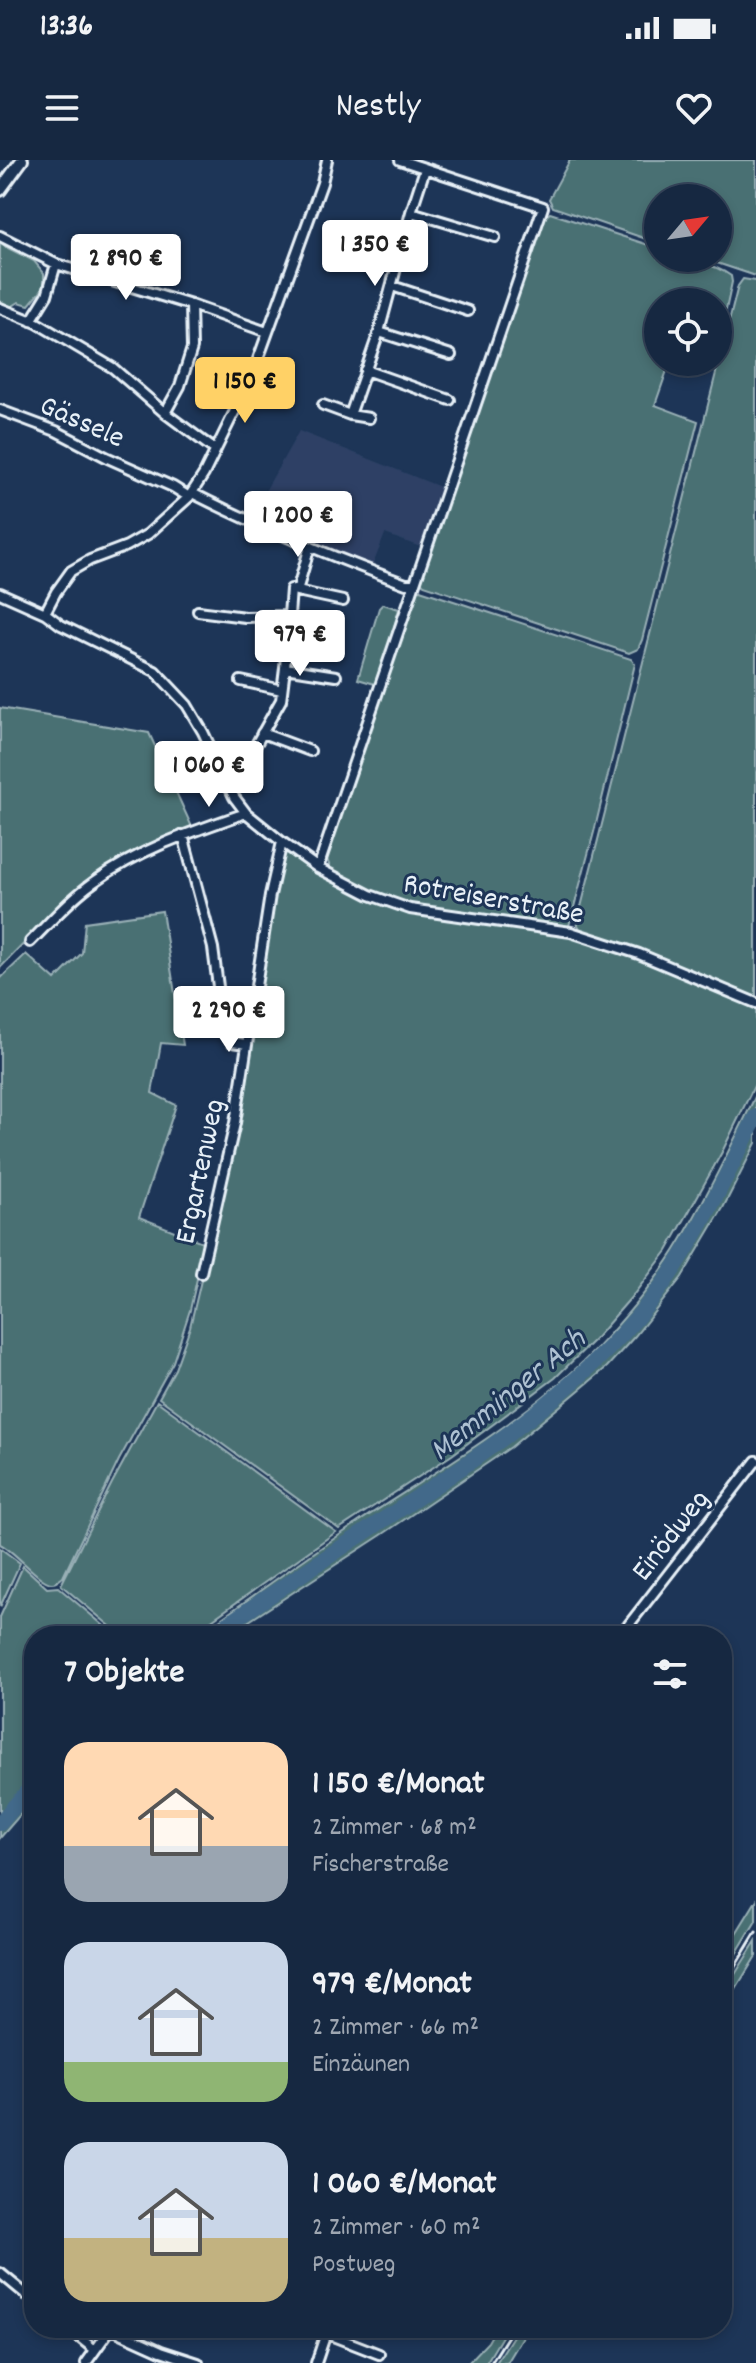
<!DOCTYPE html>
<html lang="de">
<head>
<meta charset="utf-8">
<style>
	:root { --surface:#162841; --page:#1f3048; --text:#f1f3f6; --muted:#9ea6b1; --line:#35445a; --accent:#ffd166 }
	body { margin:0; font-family:Dekko,sans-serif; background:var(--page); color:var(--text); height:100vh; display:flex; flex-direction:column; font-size:30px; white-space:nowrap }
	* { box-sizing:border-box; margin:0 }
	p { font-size:26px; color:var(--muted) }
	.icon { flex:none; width:44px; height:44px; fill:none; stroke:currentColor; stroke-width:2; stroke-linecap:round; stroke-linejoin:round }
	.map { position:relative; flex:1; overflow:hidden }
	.panel { position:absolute; left:24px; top:1466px; width:708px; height:712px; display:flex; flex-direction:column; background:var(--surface); border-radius:32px; box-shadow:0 4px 12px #0003,0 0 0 2px var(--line) }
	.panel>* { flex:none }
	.needle { width:52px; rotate:61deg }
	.controls { position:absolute; left:644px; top:24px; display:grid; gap:16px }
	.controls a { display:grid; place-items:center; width:88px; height:88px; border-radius:50%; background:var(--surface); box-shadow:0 4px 12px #0003,0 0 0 2px var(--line); font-size:40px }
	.price { position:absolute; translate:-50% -68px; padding:0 18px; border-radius:8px; background:#fff; color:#222; font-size:26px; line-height:52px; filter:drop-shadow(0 2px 4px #0008) }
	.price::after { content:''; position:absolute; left:50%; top:48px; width:24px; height:18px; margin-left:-12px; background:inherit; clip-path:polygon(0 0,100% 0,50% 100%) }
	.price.active { background:var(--accent); color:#111 }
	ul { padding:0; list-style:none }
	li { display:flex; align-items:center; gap:24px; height:200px; padding:0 40px }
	li span { display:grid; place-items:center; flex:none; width:224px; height:160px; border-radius:24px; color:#555 }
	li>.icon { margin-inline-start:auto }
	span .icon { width:96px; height:96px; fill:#fffc; stroke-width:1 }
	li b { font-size:34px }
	h2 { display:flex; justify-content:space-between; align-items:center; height:96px; padding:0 40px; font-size:34px }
	.status { display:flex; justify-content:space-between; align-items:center; height:56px; padding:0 40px; background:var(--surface); direction:ltr }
	.status svg { height:22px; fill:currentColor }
	header { display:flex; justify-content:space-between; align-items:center; height:104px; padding:0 40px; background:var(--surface); font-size:36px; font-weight:600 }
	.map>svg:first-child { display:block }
	.built { fill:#2d4165 }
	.green { fill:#4a7073; stroke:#99b0b6; stroke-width:2 }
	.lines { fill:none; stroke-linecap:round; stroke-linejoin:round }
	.river { stroke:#42698a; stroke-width:16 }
	.minor-casing { stroke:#e8f1f8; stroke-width:14 }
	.tertiary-casing { stroke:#e8f1f8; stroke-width:16 }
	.minor { stroke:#1d3557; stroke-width:8 }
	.tertiary { stroke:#1d3557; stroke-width:10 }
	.rail { stroke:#e8f1f8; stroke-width:3 }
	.labels { text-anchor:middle; stroke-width:6; stroke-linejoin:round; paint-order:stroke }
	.street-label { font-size:30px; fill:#e8f1f8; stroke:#1d3557 }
	.water-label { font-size:32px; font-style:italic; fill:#aec1d2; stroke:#1d3557 }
</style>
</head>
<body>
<div class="status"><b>13:36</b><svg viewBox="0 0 49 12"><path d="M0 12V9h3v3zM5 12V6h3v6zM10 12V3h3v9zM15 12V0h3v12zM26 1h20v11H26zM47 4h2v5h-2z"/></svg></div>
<header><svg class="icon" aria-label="menu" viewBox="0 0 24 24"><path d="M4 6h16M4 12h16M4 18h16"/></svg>Nestly<svg class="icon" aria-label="heart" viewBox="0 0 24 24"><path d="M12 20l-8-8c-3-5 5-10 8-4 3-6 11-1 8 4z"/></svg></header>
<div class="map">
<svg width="756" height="2203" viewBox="0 0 756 2203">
	<rect width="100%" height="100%" fill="#1d3557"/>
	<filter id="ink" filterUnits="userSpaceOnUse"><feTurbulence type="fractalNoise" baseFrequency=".0125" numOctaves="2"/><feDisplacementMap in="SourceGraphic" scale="16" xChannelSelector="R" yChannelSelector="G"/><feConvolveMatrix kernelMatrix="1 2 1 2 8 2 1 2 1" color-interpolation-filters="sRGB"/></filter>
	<g filter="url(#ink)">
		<path class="built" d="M299,271L443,328L423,388L385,374L372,407L251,356Z"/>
		<path class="green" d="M570,0H756V116L702,98H718V38H658V83L553,47L549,39Z
			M550,53L658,88V98C682,98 710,101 731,116L732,122L718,187V142H658V202H670L655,245L698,261L642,480L638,489L629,493L424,425L419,420L526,103L543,59Z
			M0,84L34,101L44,113V127L29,145L19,142L11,147L0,141Z
			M743,119L756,121V839L652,794L581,771L577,763L738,126Z
			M417,429L631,499L635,504L594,672L569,766L418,747L379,735L331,710L327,699L331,681Z
			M383,444L399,449L378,525L358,519L379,448Z
			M0,548L149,573L192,667L142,690L39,768L0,808Z
			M289,692C326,715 363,741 407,752C462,766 520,764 575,778C638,793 698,821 756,848V922L722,992L686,1057L667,1091L634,1134L594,1180L555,1218L452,1295L339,1369L159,1238L175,1209L190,1167L233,984L280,699L284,694Z
			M162,751L183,885L161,883L152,933L176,945L139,1057L205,1083L190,1150L173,1202L119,1300L63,1417C59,1420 57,1423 52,1423C40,1423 15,1391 0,1384V819L26,794L55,820L82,793L85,762Z
			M756,935V983L723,1048L682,1117L635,1176L607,1207L511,1287L383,1374L226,1476H197C251,1437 305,1398 360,1361C438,1310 530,1257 595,1190C626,1157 658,1119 681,1080C709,1033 732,984 756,935Z
			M157,1241L336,1372L189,1476H122L61,1425L112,1323Z
			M0,1388L20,1403L0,1447Z
			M23,1406L47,1428L58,1427L116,1476H34V1639L0,1678V1457Z
			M756,1741V1761L722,1817V1796Z
			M756,1781V1796L722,1851V1835Z
			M496,2168H507L486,2203H468L488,2182Z
			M518,2168H528L507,2203H496Z"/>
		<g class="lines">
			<path class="river" d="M211,1476C274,1432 339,1389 403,1347C497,1284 593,1220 661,1127C700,1074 726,1015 756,957
				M0,1663L34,1624"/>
			<g class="minor-casing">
				<path id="minor" d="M411,52L495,77
					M0,76L56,104L191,145L267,172
					M392,126L468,151
					M0,148L37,163L113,208L165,253L215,290
					M31,161L47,135L56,104
					M379,172L451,195
					M365,210L450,240
					M323,245L350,255L369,258
					M0,250L56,271L108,298L173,327L189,337
					M165,253L180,226L192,188L191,145
					M350,255L379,172L411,52L425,9
					M192,333C261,368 333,397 406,424H414
					M297,431L343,441
					M0,433L45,453L61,465L155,511L187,545L203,572L234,637L246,653L282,682L318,708L370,735L410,749L571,772L639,794L756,843
					M198,451L245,457L287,456
					M45,453L56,432L71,411L90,400L127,386L148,374L189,337L204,314L252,216L322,23L327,0
					M285,508L336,516
					M241,521L282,530
					M262,573L310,591
					M231,629L281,540L285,508L291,429L297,431L310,386
					M183,675L213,788L224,873L232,882L247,884
					M318,708L543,47L400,0
					M30,782C51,761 70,739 94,722C139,689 194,671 246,653
					M201,1113L235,963L270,735L282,682
					M620,1476L756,1301
					M0,2113L34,2141
					M68,2168L95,2190
					M110,2168L161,2191L198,2203
					M315,2168L325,2176L316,2203
					M320,2171L379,2194
					M86,2203L111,2168"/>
			</g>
			<g class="tertiary-casing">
				<path id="tertiary" d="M0,30L22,0"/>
			</g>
			<use href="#minor" class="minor"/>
			<use href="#tertiary" class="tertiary"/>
			<path class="rail" d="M722,1828L756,1772
				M491,2203L513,2168"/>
		</g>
	</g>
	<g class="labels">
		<g class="street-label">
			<text transform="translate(83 260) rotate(24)" y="10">Gässele</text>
			<text transform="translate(494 737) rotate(10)" y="10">Rotreiserstraße</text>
			<text transform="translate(198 1011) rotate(-78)" y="10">Ergartenweg</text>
			<text transform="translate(669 1374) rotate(-52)" y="10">Einödweg</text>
		</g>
		<g class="water-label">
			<text transform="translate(506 1233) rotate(-39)" y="11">Memminger Ach</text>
		</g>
	</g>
</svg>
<div class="controls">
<a><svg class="needle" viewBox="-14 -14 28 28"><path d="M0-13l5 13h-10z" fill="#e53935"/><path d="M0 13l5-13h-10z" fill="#9ea6b1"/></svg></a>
<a><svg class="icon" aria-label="locate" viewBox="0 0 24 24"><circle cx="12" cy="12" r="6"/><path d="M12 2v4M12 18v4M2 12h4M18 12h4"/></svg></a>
</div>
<b class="price" style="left:375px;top:128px">1 350 €</b>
<b class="price" style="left:126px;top:142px">2 890 €</b>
<b class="price active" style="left:245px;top:265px">1 150 €</b>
<b class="price" style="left:298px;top:399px">1 200 €</b>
<b class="price" style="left:300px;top:518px">979 €</b>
<b class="price" style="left:209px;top:649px">1 060 €</b>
<b class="price" style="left:229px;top:894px">2 290 €</b>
<section class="panel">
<h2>7 Objekte<svg class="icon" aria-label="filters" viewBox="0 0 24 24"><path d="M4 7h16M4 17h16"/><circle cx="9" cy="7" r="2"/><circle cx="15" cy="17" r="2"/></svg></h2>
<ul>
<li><span style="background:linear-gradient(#ffd9b3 65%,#9aa5b1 0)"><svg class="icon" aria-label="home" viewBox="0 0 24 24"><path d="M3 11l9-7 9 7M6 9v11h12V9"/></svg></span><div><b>1 150 €/Monat</b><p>2 Zimmer · 68 m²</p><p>Fischerstraße</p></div></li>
<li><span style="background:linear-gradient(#c9d6e8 75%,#8fb573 0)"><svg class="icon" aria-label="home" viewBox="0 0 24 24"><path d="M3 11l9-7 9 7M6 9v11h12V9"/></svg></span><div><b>979 €/Monat</b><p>2 Zimmer · 66 m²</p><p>Einzäunen</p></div></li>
<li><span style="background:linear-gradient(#c9d6e8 60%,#c2b280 0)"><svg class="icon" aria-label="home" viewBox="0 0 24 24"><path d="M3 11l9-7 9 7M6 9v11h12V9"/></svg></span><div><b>1 060 €/Monat</b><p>2 Zimmer · 60 m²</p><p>Postweg</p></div></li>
</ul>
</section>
</div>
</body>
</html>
